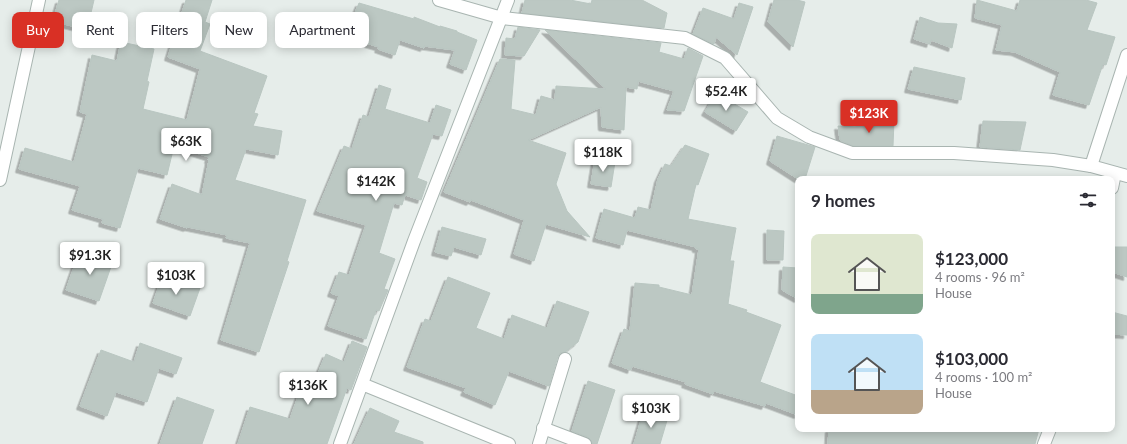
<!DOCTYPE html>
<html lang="en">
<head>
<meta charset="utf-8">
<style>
	:root { --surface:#fff; --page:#f2f2f3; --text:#2b2b33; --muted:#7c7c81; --accent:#d93025 }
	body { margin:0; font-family:Lato,sans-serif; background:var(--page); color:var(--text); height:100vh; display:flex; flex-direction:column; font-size:15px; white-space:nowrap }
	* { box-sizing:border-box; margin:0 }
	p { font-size:13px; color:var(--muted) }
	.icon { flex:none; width:22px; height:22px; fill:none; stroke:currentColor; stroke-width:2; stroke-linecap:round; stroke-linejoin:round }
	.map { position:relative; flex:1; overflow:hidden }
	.sheet { position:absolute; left:795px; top:176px; width:320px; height:256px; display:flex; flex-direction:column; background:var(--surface); border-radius:8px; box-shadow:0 2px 10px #0003 }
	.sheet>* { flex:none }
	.top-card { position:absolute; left:12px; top:12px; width:380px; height:36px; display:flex; gap:8px }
	.price { position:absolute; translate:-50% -34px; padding:0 9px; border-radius:4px; background:#fff; color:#222; font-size:13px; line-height:26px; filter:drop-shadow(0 1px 2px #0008) }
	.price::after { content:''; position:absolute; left:50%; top:24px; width:12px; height:9px; margin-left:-6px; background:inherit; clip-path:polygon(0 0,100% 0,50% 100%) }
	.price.current { background:var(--accent); color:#fff }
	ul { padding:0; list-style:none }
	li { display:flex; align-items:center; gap:12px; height:100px; padding:0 16px }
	li span { display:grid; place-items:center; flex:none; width:112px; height:80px; border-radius:8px; color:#555 }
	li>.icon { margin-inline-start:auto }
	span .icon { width:48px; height:48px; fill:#fffc; stroke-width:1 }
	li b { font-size:17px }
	h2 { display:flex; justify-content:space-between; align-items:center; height:48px; padding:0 16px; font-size:17px }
	.pill { padding:0 14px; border-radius:8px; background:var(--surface); box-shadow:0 2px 10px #0003; font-size:14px; line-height:36px }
	.pill.current { background:var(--accent); color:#fff }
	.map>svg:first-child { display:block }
	.building { fill:#bcc8c3; stroke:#b9c6c1; filter:url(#shadow) }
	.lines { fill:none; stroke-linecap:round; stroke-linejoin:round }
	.minor-casing { stroke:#a9b5b1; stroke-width:14 }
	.tertiary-casing { stroke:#a9b5b1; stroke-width:14 }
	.minor { stroke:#fff; stroke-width:12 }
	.tertiary { stroke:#fff; stroke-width:12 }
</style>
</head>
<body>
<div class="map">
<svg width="1127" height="444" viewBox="0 0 1127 444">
	<defs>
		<filter id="shadow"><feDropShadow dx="-3.5" dy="3.5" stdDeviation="0" flood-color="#0004"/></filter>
	</defs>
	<rect width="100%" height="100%" fill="#e6edea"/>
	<path class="building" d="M59,0H94L87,30L53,21Z
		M186,0H212L205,22L210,24L200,51L267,76L254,113L258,114L253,126L282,131L278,155L246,149L235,180L306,200L287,261L289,262L259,352L221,340L250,243L226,238L227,235L188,227L187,228L160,219L172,184L202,195L209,160H208L209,157L174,146L167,175L138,168L120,228L102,223L103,219L72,210L80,186L19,169L25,148L74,162L87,114L80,112L92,55L117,61L121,42L154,49L147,81L149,82L143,109L187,120L200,69L168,57Z
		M525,0H570L591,4L592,0H642L667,13L664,28L522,13Z
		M774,0H797L805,2L793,47L768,22Z
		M977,0L1017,11L1020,0H1086L1097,3L1087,30L1115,37L1106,65L1103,64L1089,105L1053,95L1060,72L1015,52L996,50L1002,25L975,18Z
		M359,3L414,19V17L440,27V26L457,31V32L477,40L466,70L450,64L455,50L424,46V48L400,40L395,55L378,49L379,47L345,37Z
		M739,3L753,7L737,55L716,37L714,44L693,34L703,8L734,19Z
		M920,17L938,23L957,24L952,48L931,40L930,44L914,39Z
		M518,27L540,30L524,56L505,55L506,38L515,39Z
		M545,30L661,43L659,52L684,59L688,48L703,56L684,111L667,110L674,91L638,81L637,89L626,87L624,130L602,127L601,107L528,140L566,153L556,184L567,211L590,237L546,224L534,261L514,254L524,220L471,200L470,202L444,192L500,59L515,60L511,109L536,115L541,96L555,100L556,86L606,89Z
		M914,67L965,78L961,100L908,89Z
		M379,85L391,89L385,109L430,123L436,105L451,110L442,136L433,134L417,178L427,182L421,200L405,195L402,205L394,203L379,253L395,259L384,289L388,290L379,311L376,310L366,339L328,326L339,296L331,293L339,272L349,275L366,225L317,211L344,146L352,149L363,115L369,117Z
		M716,93L748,112L736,131L705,112Z
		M860,121H894L893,146H853L840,140L838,126L859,127Z
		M983,121L1026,122L1020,150L980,147Z
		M777,136L815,147L805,179H798L770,161Z
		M685,145L709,154L698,185L696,184L688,219L736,228L730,261H734L728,304L747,310L746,312L781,325L760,382L798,396V415L766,403L765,406L714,391L713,394L685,384L686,382L632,366L631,370L612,363L624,329L630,331L635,283L659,285V287L692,295L699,249H696V247L627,230L623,245L596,238L604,209L635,218L638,207L651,210L658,179L665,164L671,166Z
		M595,159L615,162L611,187L591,184Z
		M442,227L486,239L481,255L454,247L451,256L435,252Z
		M767,230L784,231L783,260H767Z
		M1112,247H1127V277L1112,272Z
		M80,250L113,261L99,301L66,290Z
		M783,267L798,268V299L782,290Z
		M163,275L200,288L190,316L153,303Z
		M448,277L490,293L476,328L504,339L512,315L547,328L557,301L589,312L578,342L565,352L560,353L558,356L549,386L509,371L495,405L464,392L466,388L407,367L425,319L431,321Z
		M1112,312L1127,316V335L1112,334Z
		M352,341L367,347L351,390L347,388L327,444H238L250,407L290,419L304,380L314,383L326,354L344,362Z
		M140,343L182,358L176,374L159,368L147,402L116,392L107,416L80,406L101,350L134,362Z
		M588,381L615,390L597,444H592L591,440L588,437L572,431Z
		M177,397L214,410L202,444H160Z
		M370,408L399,421L394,432L423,442V444H354Z
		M644,410L668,417L660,444H634Z
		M829,429H1039L1035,444H828Z"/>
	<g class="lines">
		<g class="minor-casing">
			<path id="minor" d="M1091,166L1127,55
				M0,180L39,0
				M1112,188L1115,173
				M362,384L509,444
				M543,428L585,444
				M340,444L414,241L508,0
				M539,444L565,359
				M1044,444L1050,429"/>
		</g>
		<g class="tertiary-casing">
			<path id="tertiary" d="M439,0L502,18L685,38L725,58L777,118L809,137L852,153H954L1053,160L1091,166L1127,176"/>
		</g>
		<use href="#minor" class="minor"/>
		<use href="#tertiary" class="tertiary"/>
	</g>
</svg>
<b class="price" style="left:726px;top:112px">$52.4K</b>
<b class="price current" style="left:869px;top:134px">$123K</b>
<b class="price" style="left:186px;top:162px">$63K</b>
<b class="price" style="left:603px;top:173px">$118K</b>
<b class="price" style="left:376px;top:202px">$142K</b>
<b class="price" style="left:90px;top:276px">$91.3K</b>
<b class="price" style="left:176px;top:296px">$103K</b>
<b class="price" style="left:308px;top:406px">$136K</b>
<b class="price" style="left:651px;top:429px">$103K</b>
<div class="top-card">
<a class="pill current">Buy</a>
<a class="pill">Rent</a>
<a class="pill">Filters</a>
<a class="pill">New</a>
<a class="pill">Apartment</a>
</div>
<section class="sheet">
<h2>9 homes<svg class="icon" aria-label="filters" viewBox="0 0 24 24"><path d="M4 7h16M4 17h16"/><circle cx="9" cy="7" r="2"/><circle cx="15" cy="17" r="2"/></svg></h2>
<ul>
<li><span style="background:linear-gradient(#dfe7d0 75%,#7fa58c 0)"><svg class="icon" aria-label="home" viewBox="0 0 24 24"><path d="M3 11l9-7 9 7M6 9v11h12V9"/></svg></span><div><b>$123,000</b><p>4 rooms · 96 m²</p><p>House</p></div></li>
<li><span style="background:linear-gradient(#bfe0f5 70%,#b9a48a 0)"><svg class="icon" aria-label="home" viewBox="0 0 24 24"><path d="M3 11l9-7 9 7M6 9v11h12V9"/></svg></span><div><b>$103,000</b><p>4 rooms · 100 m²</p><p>House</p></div></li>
</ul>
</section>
</div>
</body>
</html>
